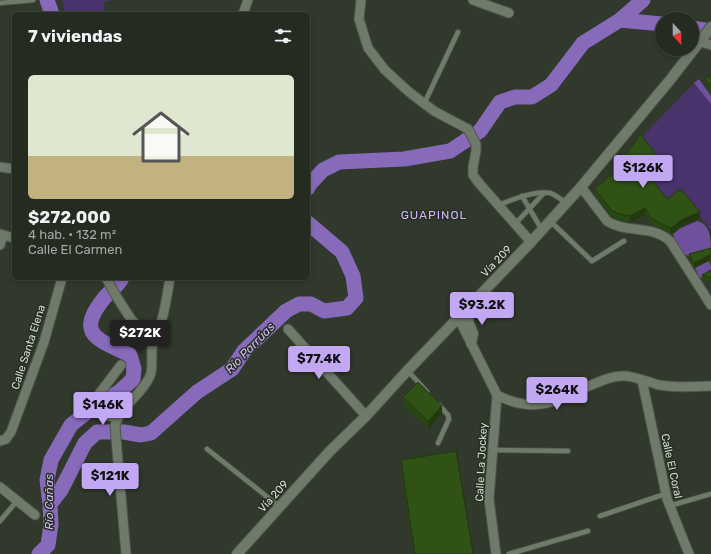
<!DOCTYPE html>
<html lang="es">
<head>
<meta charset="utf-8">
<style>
	:root { --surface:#242b20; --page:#30372d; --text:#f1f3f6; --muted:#a3a7a5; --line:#41473e; --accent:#c2a8f3 }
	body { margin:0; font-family:Rubik,sans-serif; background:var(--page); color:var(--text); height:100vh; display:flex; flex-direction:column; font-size:15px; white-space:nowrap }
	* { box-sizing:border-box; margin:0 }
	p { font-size:13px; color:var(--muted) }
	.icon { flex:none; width:22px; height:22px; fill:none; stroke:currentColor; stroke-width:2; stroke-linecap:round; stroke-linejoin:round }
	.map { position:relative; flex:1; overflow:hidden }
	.side { position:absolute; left:12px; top:12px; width:298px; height:268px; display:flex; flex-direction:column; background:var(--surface); border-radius:6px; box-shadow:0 2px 6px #0003,0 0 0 1px var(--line) }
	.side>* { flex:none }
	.needle { width:26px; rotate:159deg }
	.fabs { position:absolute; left:655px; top:12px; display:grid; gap:8px }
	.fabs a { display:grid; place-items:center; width:44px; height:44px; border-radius:50%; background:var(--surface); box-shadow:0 2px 6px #0003,0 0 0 1px var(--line); font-size:20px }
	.price { position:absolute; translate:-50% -34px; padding:0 9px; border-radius:4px; background:var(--accent); color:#111; font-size:13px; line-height:26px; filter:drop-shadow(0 1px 2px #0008) }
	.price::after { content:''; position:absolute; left:50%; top:24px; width:12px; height:9px; margin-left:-6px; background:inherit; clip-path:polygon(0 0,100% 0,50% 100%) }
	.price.on { background:#222; color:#fff }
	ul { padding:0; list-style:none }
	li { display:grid; align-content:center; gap:8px; height:212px; padding:0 16px }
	li span { display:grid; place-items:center; height:124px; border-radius:6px; color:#555 }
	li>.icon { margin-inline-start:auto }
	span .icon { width:72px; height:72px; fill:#fffc; stroke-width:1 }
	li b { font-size:17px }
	h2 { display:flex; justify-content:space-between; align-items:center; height:48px; padding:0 16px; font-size:17px }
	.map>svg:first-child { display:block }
	.green { fill:#4a336d }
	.forest { fill:#6e509d }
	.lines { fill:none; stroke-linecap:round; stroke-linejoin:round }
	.river { stroke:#886aba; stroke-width:15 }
	.lane-casing { stroke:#4d5449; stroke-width:6 }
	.street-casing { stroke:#4d5449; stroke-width:11 }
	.secondary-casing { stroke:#4d5449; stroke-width:12 }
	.lane { stroke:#707a6a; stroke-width:4.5 }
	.street { stroke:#707a6a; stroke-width:9 }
	.secondary { stroke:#707a6a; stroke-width:10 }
	.wall { fill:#294712 }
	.shaded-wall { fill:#22390f }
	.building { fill:#305215; stroke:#22390f }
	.labels { text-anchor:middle; stroke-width:3; stroke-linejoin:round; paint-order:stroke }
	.street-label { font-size:11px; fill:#d5dbd2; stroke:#272f22 }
	.neighbourhood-label { font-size:12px; letter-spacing:1px; fill:#cfb6fd; stroke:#272f22 }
	.water-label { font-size:12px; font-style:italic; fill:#d0bafa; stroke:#272f22 }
</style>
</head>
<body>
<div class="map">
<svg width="711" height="554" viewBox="0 0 711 554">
	<rect width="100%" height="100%" fill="#30392b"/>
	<path class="green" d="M62,0H112L104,2V14H65Z
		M694,83L711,104V230L680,192L666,200L649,178L663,167L640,139Z"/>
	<path class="forest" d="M699,79L711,96V104L694,83Z
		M697,221C711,224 711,240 711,252L691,256L685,255L678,247L673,234L681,228Z
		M709,261L711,266V273L700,278L695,268Z"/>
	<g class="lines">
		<path class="river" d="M47,0L52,14
			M620,20L643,0
			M692,28L711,31
			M308,188L309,185L323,170L339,162L404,159L450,151L480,131L500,102L515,97H532L551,85L583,43L620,20L662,24
			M50,504L61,490L85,443L97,432H124L141,435L151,433L197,392L232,369L244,351L286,311L299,304H311L324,311L347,308L356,298L353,276L342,252L308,223
			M39,554L48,545L51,524L50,504L47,480L51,460L71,425L91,409L119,392L133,379L134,369L130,355C96,339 75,334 105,297C111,290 118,286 122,278"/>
		<g class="lane-casing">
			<path id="lane" d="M0,3L33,0
				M424,104L458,32
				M522,196L542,230
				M499,205C513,199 535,190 550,193C556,195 562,200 566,203
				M550,221L592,261L624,241
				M515,224L544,193
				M408,371L427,392
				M438,443L449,419L448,415L439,405
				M207,449L280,507
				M492,450L568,451
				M669,506L711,494
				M600,516L665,494
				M0,521L17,501
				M509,554L588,531"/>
		</g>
		<g class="street-casing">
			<path id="street" d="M361,0L359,19L368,48L385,70L409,92L434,111L468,129L476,144V151L473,167V175L478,182L531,242
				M473,0L509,13
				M243,14L248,0
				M701,42L711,45
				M0,167L14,169
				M581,187L607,221C626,234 651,224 670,241L711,305
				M0,234L14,238
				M0,245L3,235
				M106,278L118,299L131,319L153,342
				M458,317L497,395C533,414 555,402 589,386C599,382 610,376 621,376C634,375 647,382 659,385C677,388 694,387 711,386
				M288,329L366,416
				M642,380L667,499L689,554
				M117,418C104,416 101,409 96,398L121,365
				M0,441L6,439L11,432L44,342L62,278
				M0,487L35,515
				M126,554L115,426C120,406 142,395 150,376C154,366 150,354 153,343C154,338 157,334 159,329C165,313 167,295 170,278
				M496,554L489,499L497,395"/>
		</g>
		<g class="secondary-casing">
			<path id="secondary" d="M469,306L468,321L473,334L471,343
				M237,554L330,451L366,416L407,371L531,242L581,187L670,80L711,27"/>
		</g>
		<use href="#lane" class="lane"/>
		<use href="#street" class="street"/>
		<use href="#secondary" class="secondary"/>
	</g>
	<path class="wall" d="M711,75V92L710,91L705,83V78Z
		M662,167L649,176L667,199L700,218L683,225L671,234L652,225L645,214L630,223L617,219L611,216L595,195V189L610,177Z
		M711,248V263L710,260L694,268L689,259V254Z
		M711,270V282L702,279V275Z
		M403,397L442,414L428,428L403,405Z
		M401,460L473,554H414L401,470Z"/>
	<path class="shaded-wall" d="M662,161V167L646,178V172Z
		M645,208V214L630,223V216Z
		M700,212V218L683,225L671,234V228L683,219Z
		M710,255V260L694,268V263Z
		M442,406V414L428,428V421Z"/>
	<path class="building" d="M711,75V88L710,87L705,78Z
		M640,134L662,161L646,172L667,199L681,189L700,212L683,219L671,228L652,219L645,208L630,216L617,213L611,210L595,189L602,182L603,183L609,175L610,177L619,166Z
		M711,248V258L710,255L694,263L689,254Z
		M711,270V278L702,275Z
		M418,382L442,406L428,421L403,397Z
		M456,451L473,554H415L401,460Z"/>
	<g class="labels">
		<g class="street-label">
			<text transform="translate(496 261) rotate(-46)" y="4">Vía 209</text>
			<text transform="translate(28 347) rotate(-72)" y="4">Calle Santa Elena</text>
			<text transform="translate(481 462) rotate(-87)" y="4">Calle La Jockey</text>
			<text transform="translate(672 466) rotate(78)" y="4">Calle El Coral</text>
			<text transform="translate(273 496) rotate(-48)" y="4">Vía 209</text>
		</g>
		<g class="neighbourhood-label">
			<text x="434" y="219">GUAPINOL</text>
		</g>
		<g class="water-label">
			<text transform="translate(250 348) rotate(-46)" y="4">Río Parrúas</text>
			<text transform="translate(49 502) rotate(-90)" y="4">Río Cañas</text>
		</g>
	</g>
</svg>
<div class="fabs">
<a><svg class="needle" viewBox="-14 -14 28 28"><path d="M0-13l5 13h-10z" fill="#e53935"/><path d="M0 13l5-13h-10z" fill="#a3a7a5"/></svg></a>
</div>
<b class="price" style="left:643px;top:189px">$126K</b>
<b class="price" style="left:482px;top:326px">$93.2K</b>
<b class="price on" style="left:140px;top:354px">$272K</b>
<b class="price" style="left:319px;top:380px">$77.4K</b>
<b class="price" style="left:557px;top:411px">$264K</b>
<b class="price" style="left:103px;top:426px">$146K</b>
<b class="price" style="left:110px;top:497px">$121K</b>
<section class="side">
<h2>7 viviendas<svg class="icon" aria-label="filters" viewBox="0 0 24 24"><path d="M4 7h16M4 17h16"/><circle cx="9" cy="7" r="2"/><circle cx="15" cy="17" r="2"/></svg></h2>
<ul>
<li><span style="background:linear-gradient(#dfe7d0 65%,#c2b280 0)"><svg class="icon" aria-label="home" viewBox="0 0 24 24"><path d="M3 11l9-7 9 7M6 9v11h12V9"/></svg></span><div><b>$272,000</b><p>4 hab. · 132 m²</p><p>Calle El Carmen</p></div></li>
</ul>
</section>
</div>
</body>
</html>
